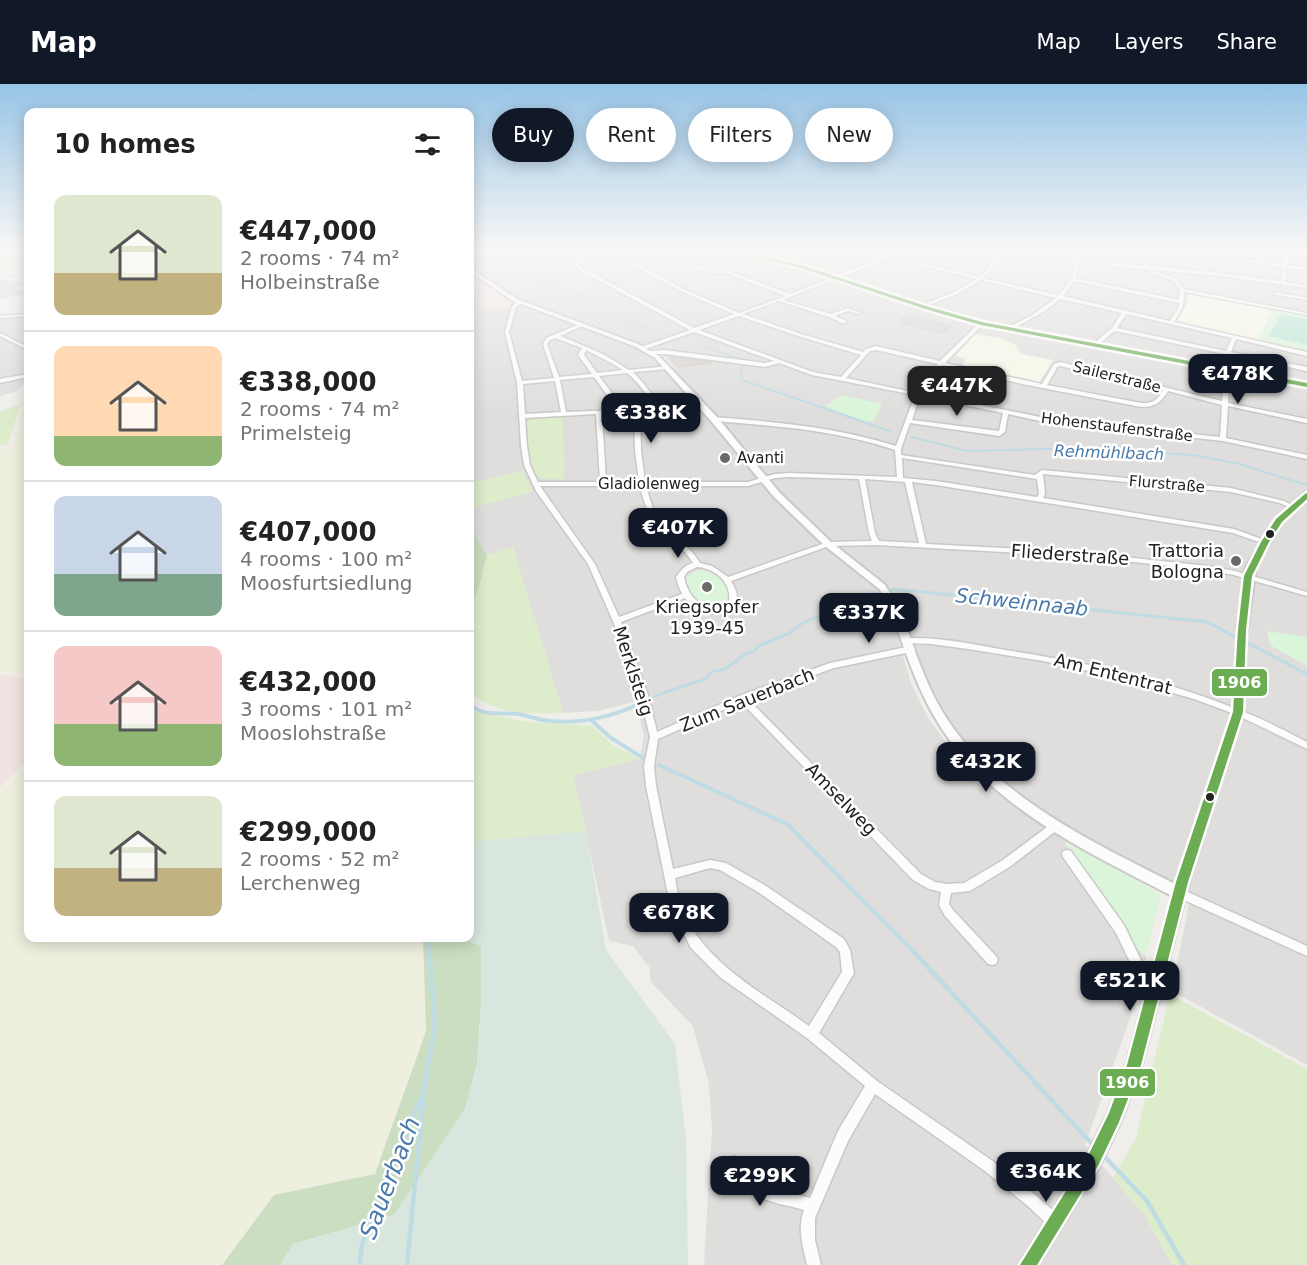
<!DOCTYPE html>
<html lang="en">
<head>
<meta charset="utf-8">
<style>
	:root { --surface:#fff; --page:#f6f6f6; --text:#222; --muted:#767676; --line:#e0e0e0; --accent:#111827 }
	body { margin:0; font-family:"DejaVu Sans",sans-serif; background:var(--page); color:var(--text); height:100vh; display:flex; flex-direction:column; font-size:22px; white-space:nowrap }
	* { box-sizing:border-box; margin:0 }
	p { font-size:20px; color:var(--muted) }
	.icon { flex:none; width:33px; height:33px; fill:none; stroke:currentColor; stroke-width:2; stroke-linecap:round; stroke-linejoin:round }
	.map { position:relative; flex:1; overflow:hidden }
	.sheet { position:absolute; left:24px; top:24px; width:450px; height:834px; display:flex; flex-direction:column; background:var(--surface); border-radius:12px; box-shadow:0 3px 15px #0003 }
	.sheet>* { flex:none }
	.top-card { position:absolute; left:492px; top:24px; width:570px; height:54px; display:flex; gap:12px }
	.price { position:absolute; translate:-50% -51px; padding:0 14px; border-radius:12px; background:var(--accent); color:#fff; font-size:20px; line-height:39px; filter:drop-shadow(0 2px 3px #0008) }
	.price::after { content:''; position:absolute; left:50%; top:36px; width:18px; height:14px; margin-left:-9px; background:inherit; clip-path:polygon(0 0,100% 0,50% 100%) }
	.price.selected { background:#222; color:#fff }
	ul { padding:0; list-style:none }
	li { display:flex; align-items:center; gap:18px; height:150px; padding:0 30px }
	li+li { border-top:2px solid var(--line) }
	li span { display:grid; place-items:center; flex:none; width:168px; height:120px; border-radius:12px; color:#555 }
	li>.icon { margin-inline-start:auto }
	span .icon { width:72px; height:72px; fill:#fffc; stroke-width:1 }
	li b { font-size:26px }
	h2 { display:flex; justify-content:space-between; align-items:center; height:72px; padding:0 30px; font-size:26px }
	.chip { padding:0 21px; border-radius:27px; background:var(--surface); box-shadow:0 3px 15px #0003; font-size:21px; line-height:54px }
	.chip.selected { background:var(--accent); color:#fff }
	header { display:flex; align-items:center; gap:36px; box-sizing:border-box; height:84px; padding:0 30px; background:var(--accent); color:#fff }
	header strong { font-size:28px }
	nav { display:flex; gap:33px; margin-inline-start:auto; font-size:21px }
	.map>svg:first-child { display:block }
	.residential { fill:#dfdedc }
	.commercial { fill:#f1e3e1 }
	.education { fill:#f8f7e8 }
	.farmland { fill:#efefdf }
	.grass { fill:#ddeccb }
	.forest { fill:#cbdec1 }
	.wetland { fill:#d9e6de }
	.park { fill:#daf5da }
	.pitch { fill:#b7e6d2 }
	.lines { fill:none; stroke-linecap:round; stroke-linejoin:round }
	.stream-far4 { stroke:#bfdbe3; stroke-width:1.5 }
	.stream-far3 { stroke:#bfdbe3; stroke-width:2 }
	.stream-far2 { stroke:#bfdbe3; stroke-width:3 }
	.stream-far1 { stroke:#bfdbe3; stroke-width:4 }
	.stream { stroke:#bfdbe3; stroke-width:4.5 }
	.building { fill:#d7d4d2; stroke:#d3d0cc; stroke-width:1.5 }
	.minor-casing { stroke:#c9c8c7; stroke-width:3 }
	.tertiary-casing { stroke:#c9c8c7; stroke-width:4 }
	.secondary-casing { stroke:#999a82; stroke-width:3 }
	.minor { fill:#fdfcfc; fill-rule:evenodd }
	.tertiary { fill:#fdfcfc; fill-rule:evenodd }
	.secondary { fill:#f4f4ed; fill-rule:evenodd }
	.bus-1-casing { stroke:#fff; stroke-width:5 }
	.bus-1 { fill:#6cac53; fill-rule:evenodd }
	.poi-dot { fill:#6a6968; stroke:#fff; stroke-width:2 }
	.bus-dot { fill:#222; stroke:#fff; stroke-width:2 }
	.labels { text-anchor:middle; stroke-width:5; stroke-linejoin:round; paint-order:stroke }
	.far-street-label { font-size:15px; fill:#222; stroke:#fff }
	.far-poi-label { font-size:15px; fill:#222; stroke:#fff; text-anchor:start }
	.far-water-label { font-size:16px; font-style:italic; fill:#4a7aab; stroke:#fff }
	.poi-label { font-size:18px; fill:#222; stroke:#fff; text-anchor:end }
	.street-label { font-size:18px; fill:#222; stroke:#fff }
	.water-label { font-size:20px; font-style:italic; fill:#4a7aab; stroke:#fff }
	.near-water-label { font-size:24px; font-style:italic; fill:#4a7aab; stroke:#fff }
	.line-badge { stroke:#fff; stroke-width:2 }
	.badge-label { font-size:16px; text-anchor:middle; font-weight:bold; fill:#fff }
</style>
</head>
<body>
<header>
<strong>Map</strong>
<nav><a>Map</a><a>Layers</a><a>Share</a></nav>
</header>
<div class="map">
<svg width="1307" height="1181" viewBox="0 0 1307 1181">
	<rect width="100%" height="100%" fill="#f0eeeb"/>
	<path class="residential" d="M470,165H1287L1307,169V863L1206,818L1061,738L1026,716L971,665L946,631L926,591L898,515L887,502L828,455L780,408L753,379L661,268L517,214L470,183Z
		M470,216L487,227L510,222L511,218L640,266L660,281L701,325L772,412L818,457L876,504L887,518L911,599L927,632L947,660L980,694L1017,725L1066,758L1065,760L1104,813L1137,865L1146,872L1140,906L1085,1061L1146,1133L1172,1181H704L712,1044L709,1000L693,942L650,897V884L633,862L609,857L573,690L640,675L644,652L636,617L598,627L563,629L513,464L487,471L470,442V424L532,408L523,387L470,399Z
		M28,229V293L18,307L0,312V232Z
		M1189,819L1307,873V981L1172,907Z"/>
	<path class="commercial" d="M474,193L511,218L510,221L486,227L470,216V194Z
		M0,590L28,595V676L0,704Z"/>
	<path class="education" d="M1188,209L1307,232V267L1177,237L1187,219Z
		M975,250L1000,254L1016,261L1021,270L1053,276L1039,299L962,282L966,275L955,271Z"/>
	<path class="farmland" d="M28,299V594L0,588V365L13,363L20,334L22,311Z
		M28,678V854H423L426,947L375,1090L274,1111L222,1181H0V706Z"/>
	<path class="grass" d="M20,321L8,360L0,362V327Z
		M563,332L564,395H540C525,381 527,352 528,334Z
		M523,387L533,408L470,424V399Z
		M513,463L563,629C532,630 493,631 470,608V525L479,503L487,471Z
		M470,627L530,638L592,642L613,661L640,675L573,691L586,747L470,758V669L473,664L470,661Z
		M1170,910L1307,985V1181H1172L1146,1133L1113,1094L1136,1054Z"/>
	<path class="forest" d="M470,442L487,471L479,503L470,525Z
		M423,854H463L481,862V919L477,980L465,1025L394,1131L293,1160L280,1181H222L274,1111L375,1090L426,947Z"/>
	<path class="wetland" d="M586,747L606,866L675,960L686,1055L688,1181H280L293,1160L394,1131L465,1025L477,980L481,919V862L463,854H470V758Z"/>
	<path class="park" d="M28,168V194L0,193V177Z
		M1274,224L1307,232V267L1257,255Z
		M841,311L882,320L874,337L866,338L825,322Z
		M702,486C717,490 728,497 729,513C717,535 684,513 686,493L696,487Z
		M1267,547L1307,553V582L1270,561Z
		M1066,758L1161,810L1146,872L1137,865L1104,813L1065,759Z"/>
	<path class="pitch" d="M1281,230L1307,235V261L1269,252Z"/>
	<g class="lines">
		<path class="stream-far4" d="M499,165L530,174L518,184L537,198L603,218L622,236L663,250
			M0,192L28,191
			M698,261L740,275"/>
		<path class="stream-far3" d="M741,283L742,296L890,347
			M911,353L967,367L1081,364L1193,371L1240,380L1306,401"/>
		<path class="stream-far2" d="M470,464L472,470L470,493
			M634,622L663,609L705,595L713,587L725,585L747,569L754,567L758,562L790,549L799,541L821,531L840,518L895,505L1207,538L1307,590"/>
		<path class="stream-far1" d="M470,621C485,633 502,628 519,630C527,632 534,634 542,636C574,641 608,634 637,621
			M591,636L611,654L643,674
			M659,681L787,740L913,867
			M428,854L429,867"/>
		<path class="stream" d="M912,866L1095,1063
			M1102,1070L1147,1117L1184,1181
			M360,1181L362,1160L422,1011
			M407,1181L424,1007L435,939L429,866"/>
	</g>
	<path class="building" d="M0,196L25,199L12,205L28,209L0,214Z
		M907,231L951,242L944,249L904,240L906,238L900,237Z
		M670,273L711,278V279L678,283Z"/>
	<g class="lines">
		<g class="minor-casing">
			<path id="minor" d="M563,165H567L576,176L638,165H649L623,171L681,204L739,229L786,212L726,189H709L656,165H662L712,187H729L790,210L831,194L801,184L724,165H733L774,175L795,165H801L778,176L803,182L835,192L885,172L861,165H869L888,171L897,165H902L892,172L979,193C987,187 992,180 995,171L959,165H972L996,169L998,167L1000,169L1144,182L1137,165H1141L1149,182L1221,189L1281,197L1283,183L1158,165H1171L1283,180L1285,165H1289L1287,181L1307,184V186L1287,184L1285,198L1307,202V204L1221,192L1080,179L1075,194L1179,216L1180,206L1173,197L1150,188L1152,186L1177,195L1184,205L1307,229V231L1184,208L1183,223L1174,238L1307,268V272L1236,255L1231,268L1307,283V287L1230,271V285L1307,299V303L1230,288L1228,319L1307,335V339L1228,322L1226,354L1307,371V375L1223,357L1040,337L1008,330L1005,348L999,352L910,339L901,365V371L1035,391L1042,386L1231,404L1284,417L1296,423L1293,425L1280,419L1231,408L1043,390L1045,410L1043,414L1234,445L1267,457V459L1265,460L1233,449L936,401L912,398L926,460L1078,468L1208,482L1235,487L1307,508V512L1234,491L1208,486L1078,472L876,461L829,462L731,497C738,508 739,515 733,527C714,533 698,530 685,514L621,538L648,611L657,648L739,612L830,579L911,562L914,563L915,565L914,567L911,568L834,584L748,615L921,790L935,798L947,800L964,799L1003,776L1051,740L1054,739L1057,740L1059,743L1057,746L1011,782L970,807L951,809L949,820L953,826L996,872L998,876L996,880L992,881L988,880L945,832L939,821L941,808L929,805L913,796L741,618L658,655L654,682L656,702L673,785L710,776L726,779L766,802L844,855L850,866L854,889L819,949L877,997L994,1078L1039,1114L1060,1133L1062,1138L1060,1143L1055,1145L1050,1143L1029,1123L985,1087L875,1010L848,1057L815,1134V1156L821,1181H807C803,1163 797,1144 804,1126C791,1122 775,1120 762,1114C749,1108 734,1092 728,1079L730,1074L735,1072C747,1077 754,1095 767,1102C777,1107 798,1111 810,1114L838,1047L865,1002L807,954L721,894L691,864L671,825L646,702L644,682L650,653L640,611L613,537L588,480L536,407L524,381L521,362L517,299L505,248L512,222L518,217H522V219L516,223L509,248L522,297L554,294L543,260L546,254L580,240H582V242L560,252L603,270L629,286L669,282V284L667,285L633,288C644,299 652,310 660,323L703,321L706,323L703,325L640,328L641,366L645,398H748L775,390L789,389L897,393L895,366C836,346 776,342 714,337L711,335L714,333C776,338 837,343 896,362L915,311L812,291L779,279L765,283L665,270H649V268L651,267L665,266L765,279L774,277L694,248L645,265H641V263L690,246L579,186ZM619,171C654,196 695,214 734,230L694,244L583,184L578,179ZM999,171L1076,179C1073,192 1068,202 1058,211L983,194C991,188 996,181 999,171ZM889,174L977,195L954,208L922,221L839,194ZM835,195L919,224L978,240L940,277L876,262L866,265L863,268L801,250L743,230L779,217L829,233L842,239H846V237L835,232L848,227L859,230L861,229L848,224L831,230L783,216ZM981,196L1056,214L1031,232L1009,243L982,238L927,222L957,210ZM1074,197L1179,219V223L1170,237L1127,227L1125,226H1123L1063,212ZM1060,215L1122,229L1112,244L1094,259L1014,244L1045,227ZM1126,230L1232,254L1226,267L1117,244ZM739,232L798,252L861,271L841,293L813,288L699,246ZM982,241L1224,287L1222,317L1060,278L1054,280L1042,300L945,279ZM1115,247L1225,270V284L1099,260ZM555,254L582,264L578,271L592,290L559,293L547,260L550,256ZM586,266L613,280L623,286L597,289L584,271ZM876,266L938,280L917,309L846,294L870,267ZM943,281L1022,300L1141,323C1155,323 1161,319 1168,307L1222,321L1220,353L1040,333L922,309ZM1058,282H1060L1163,306C1157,316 1153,320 1141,319L1047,301ZM627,289C639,299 647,310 654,324L624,325L599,292ZM594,293L618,326L566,328L560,296ZM555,297L561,328L525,330L523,300ZM920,312L1003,329L999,347L912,336ZM634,328L635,366L639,398H606L602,330ZM596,330L600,398H538L530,381L527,362L525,334ZM902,374L1037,395L1039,410L1037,413L936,397L903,394ZM789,393L859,395L869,449L872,457L828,458L728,493L712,482L700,479C689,460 670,450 658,433C652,424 649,413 646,402H748L775,394ZM865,395L905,398L919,459L879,457L875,449ZM540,402H640C643,416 648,430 657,441C669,454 684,464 693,479C685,481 681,486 676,493L678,501L682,510L619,533L595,480ZM697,483C717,484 736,503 727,523C705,530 688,514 684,493L687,488ZM710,784L720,786L758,808L836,863L840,868L842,888L809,942C763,909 705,880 682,825C678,816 677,804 675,794Z
				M1275,208L1307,214V216L1273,210V209Z
				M28,230V232L0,234V232Z
				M0,249L28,263V266L0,252Z
				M28,290V293L0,299V295Z
				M878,500H884L896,517L895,519H889L877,502Z
				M1242,543L1246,546L1245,564L1241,567L1237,564L1238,546Z
				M908,554C943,553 977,561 1012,567C1089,579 1165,596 1237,625C1261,634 1284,646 1307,658V665L1268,646L1232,629L1194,615L1121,594L1043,577L968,565L931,560L905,559L904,557Z
				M1067,766L1071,767L1124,841L1155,905L1157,909L1155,913L1151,915L1147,913L1116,849L1063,773L1062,770L1063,767Z
				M1179,804L1307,862V872L1175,812L1174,809L1175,806Z"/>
		</g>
		<g class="tertiary-casing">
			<path id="tertiary" d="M470,184L517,215L638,260L659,272L717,333L780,409L831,458L884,500L886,502L884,504H878L825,462L774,413L711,337L655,274L634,262L513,217L470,188Z
				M1304,409H1307V415L1282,438L1256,483L1247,546L1242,549L1238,548L1237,546L1246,483L1276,435Z
				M892,514L897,517C911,554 922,593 942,627C994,713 1089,756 1175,800L1233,628L1236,564L1241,560L1246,564L1243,628L1189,798L1142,981L1120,1039L1100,1081L1038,1181H1019L1088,1069L1108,1029L1126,981L1172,812C1084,766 985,721 934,632C913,596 902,556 887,517Z"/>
		</g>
		<g class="secondary-casing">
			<path id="secondary" d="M21,165L28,167L0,177V173Z
				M1293,165H1307V169L1294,166Z"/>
		</g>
		<use href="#minor" class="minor"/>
		<use href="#tertiary" class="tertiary"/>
		<use href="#secondary" class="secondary"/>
		<g class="bus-1-casing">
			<path id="bus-1" d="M725,165H734L804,182L929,223L982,238L1307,299V303L981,241L925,225L801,184Z
				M1307,409V415L1282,438L1269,458L1252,492L1246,546L1243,628L1188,798L1141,981L1119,1038L1099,1080L1037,1181H1020L1089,1070L1109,1029L1127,981L1176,798L1233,628L1238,546L1244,492L1261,458L1276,435L1305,410Z"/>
		</g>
		<use href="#bus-1" class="bus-1"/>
	</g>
	<linearGradient id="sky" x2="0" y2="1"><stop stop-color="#97c4e6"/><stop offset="0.5" stop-color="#f8f7f6"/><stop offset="1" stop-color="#f8f7f6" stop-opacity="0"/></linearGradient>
	<rect width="1307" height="331" fill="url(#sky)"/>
	<g class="poi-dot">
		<circle cx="725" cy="374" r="6"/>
		<circle cx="1236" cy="477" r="6"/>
		<circle cx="707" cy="503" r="6"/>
	</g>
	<g class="bus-dot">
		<circle cx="1270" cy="450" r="5"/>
		<circle cx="1210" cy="713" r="5"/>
	</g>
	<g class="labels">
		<g class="far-street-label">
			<text transform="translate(1117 293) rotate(14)" y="5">Sailerstraße</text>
			<text transform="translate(1117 343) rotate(7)" y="5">Hohenstaufenstraße</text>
			<text x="649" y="405">Gladiolenweg</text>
			<text transform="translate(1167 400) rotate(5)" y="5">Flurstraße</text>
		</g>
		<g class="far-poi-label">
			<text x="737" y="379">Avanti</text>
		</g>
		<g class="far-water-label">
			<text transform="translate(1109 368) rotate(2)" y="6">Rehmühlbach</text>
		</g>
		<g class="poi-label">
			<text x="1224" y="473">Trattoria<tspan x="1224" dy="21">Bologna</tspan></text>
			<text x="707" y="529" text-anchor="middle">Kriegsopfer<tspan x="707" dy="21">1939-45</tspan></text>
		</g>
		<g class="street-label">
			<text transform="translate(1070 471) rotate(4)" y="6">Fliederstraße</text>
			<text transform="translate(633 587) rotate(72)" y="6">Merklsteig</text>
			<text transform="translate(1113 590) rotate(14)" y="6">Am Ententrat</text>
			<text transform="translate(747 616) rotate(-22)" y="6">Zum Sauerbach</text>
			<text transform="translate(841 715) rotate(46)" y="6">Amselweg</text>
		</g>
		<g class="water-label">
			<text transform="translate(1022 518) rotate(6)" y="7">Schweinnaab</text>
		</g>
		<g class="near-water-label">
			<text transform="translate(390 1094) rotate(-69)" y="8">Sauerbach</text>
		</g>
	</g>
	<g class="line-badge">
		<rect x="1211" y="584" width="57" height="29" rx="6" fill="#6cac53"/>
		<rect x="1099" y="984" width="57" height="29" rx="6" fill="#6cac53"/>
	</g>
	<g class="badge-label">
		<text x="1239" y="604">1906</text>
		<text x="1127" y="1004">1906</text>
	</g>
</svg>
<b class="price" style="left:1238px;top:321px">€478K</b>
<b class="price selected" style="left:957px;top:333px">€447K</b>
<b class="price" style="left:651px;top:360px">€338K</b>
<b class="price" style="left:678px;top:475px">€407K</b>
<b class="price" style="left:869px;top:560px">€337K</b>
<b class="price" style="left:986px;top:709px">€432K</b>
<b class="price" style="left:679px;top:860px">€678K</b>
<b class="price" style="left:1130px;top:928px">€521K</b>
<b class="price" style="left:1046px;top:1119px">€364K</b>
<b class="price" style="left:760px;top:1123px">€299K</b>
<div class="top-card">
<a class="chip selected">Buy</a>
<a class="chip">Rent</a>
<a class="chip">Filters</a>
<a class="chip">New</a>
</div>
<section class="sheet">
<h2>10 homes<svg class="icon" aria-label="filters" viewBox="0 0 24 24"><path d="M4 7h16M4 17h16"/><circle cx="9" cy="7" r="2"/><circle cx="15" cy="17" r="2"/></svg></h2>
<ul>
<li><span style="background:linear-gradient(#dfe7d0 65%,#c2b280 0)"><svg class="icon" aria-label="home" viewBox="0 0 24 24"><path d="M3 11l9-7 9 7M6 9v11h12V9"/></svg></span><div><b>€447,000</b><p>2 rooms · 74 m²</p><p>Holbeinstraße</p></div></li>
<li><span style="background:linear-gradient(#ffd9b3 75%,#8fb573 0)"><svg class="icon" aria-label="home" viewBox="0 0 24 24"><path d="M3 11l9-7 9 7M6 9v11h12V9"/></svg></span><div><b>€338,000</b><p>2 rooms · 74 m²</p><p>Primelsteig</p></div></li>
<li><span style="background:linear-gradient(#c9d6e8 65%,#7fa58c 0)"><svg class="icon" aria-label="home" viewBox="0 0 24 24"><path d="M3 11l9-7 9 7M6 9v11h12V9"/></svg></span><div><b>€407,000</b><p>4 rooms · 100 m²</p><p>Moosfurtsiedlung</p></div></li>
<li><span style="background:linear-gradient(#f6c9c9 65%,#8fb573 0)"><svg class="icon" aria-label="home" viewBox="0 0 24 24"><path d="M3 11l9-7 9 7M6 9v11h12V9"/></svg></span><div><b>€432,000</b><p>3 rooms · 101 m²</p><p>Mooslohstraße</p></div></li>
<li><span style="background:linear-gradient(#dfe7d0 60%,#c2b280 0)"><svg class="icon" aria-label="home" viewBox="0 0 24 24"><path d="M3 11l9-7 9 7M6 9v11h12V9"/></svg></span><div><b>€299,000</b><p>2 rooms · 52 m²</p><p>Lerchenweg</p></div></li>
</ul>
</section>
</div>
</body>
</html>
